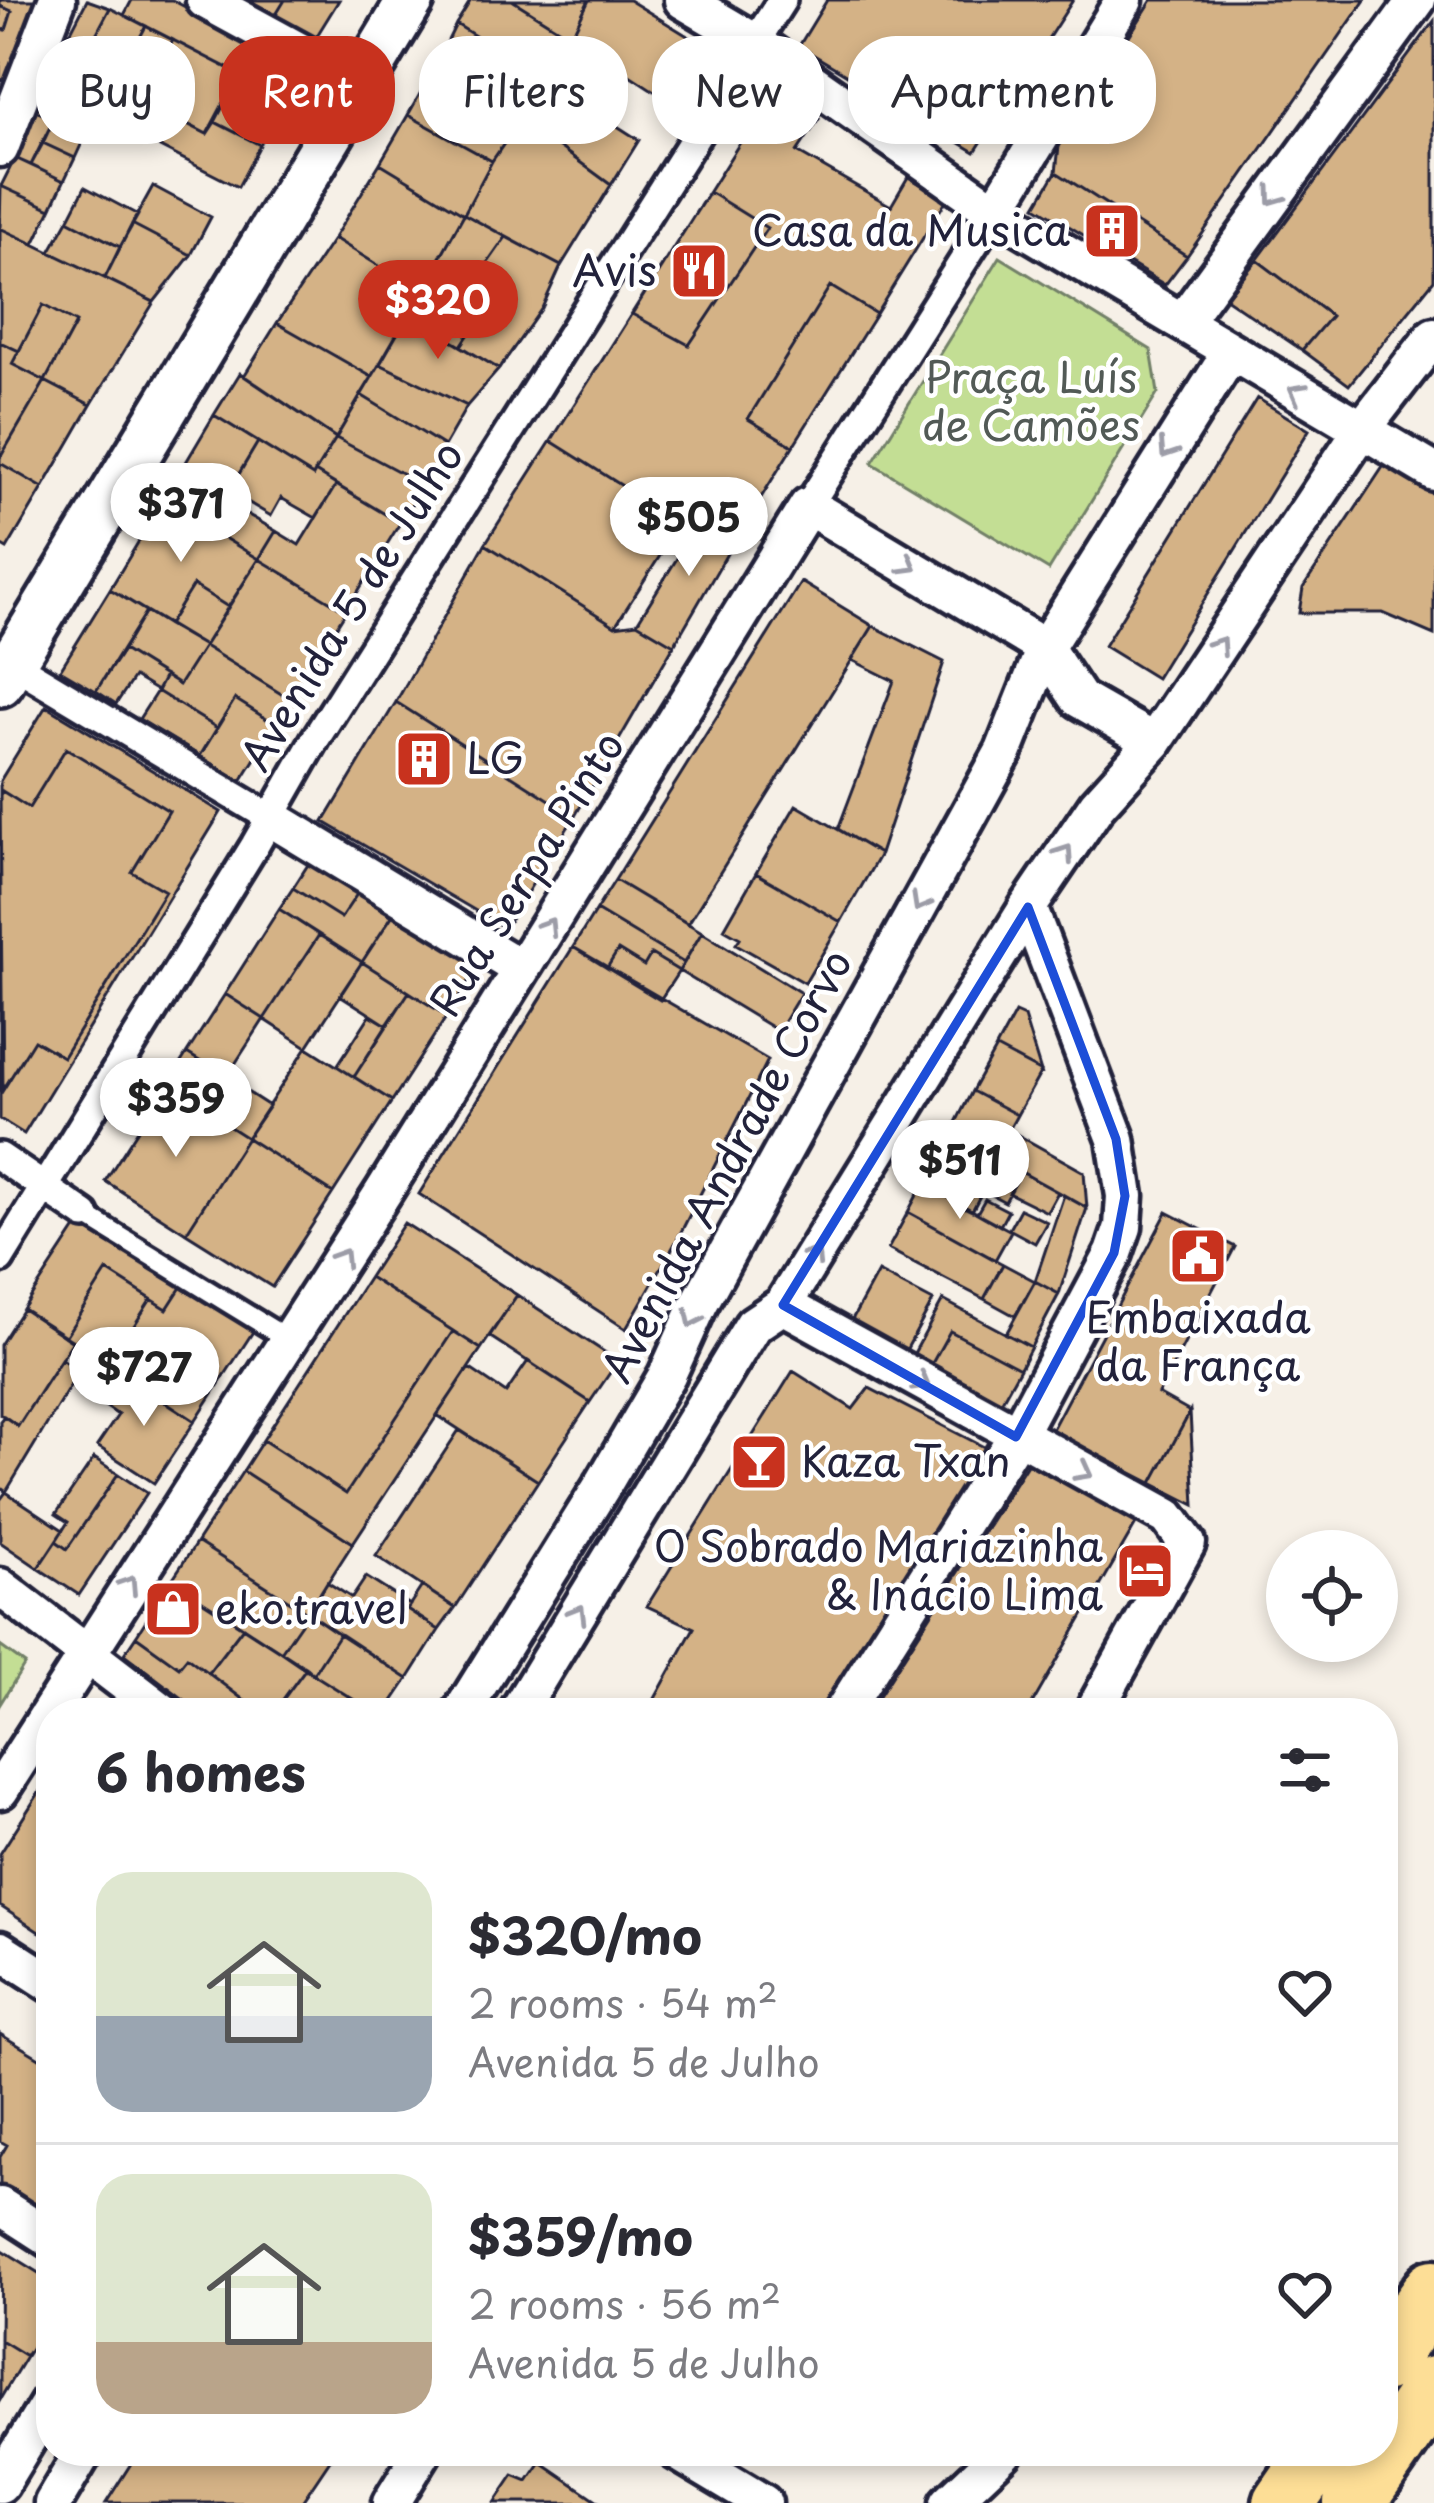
<!DOCTYPE html>
<html lang="en">
<head>
<meta charset="utf-8">
<style>
	:root { --surface:#fff; --page:#f7f7f7; --text:#2b2b33; --muted:#7c7c81; --line:#e1e1e2; --accent:#c8321e }
	body { margin:0; font-family:"Playpen Sans",sans-serif; background:var(--page); color:var(--text); height:100vh; display:flex; flex-direction:column; font-size:45px; white-space:nowrap }
	* { box-sizing:border-box; margin:0 }
	p { font-size:39px; color:var(--muted) }
	.icon { flex:none; width:66px; height:66px; fill:none; stroke:currentColor; stroke-width:2; stroke-linecap:round; stroke-linejoin:round }
	.map { position:relative; flex:1; overflow:hidden }
	.sheet { position:absolute; left:36px; top:1698px; width:1362px; height:768px; display:flex; flex-direction:column; background:var(--surface); border-radius:48px; box-shadow:0 6px 18px #0003 }
	.sheet>* { flex:none }
	.banner { position:absolute; left:36px; top:36px; width:1362px; height:108px; display:flex; gap:24px }
	.fabs { position:absolute; left:1266px; top:1530px; display:grid; gap:24px }
	.fabs a { display:grid; place-items:center; width:132px; height:132px; border-radius:50%; background:var(--surface); box-shadow:0 6px 18px #0003; font-size:60px }
	.price { position:absolute; translate:-50% -102px; padding:0 27px; border-radius:42px; background:#fff; color:#222; font-size:39px; line-height:78px; filter:drop-shadow(0 3px 6px #0008) }
	.price::after { content:''; position:absolute; left:50%; top:72px; width:36px; height:27px; margin-left:-18px; background:inherit; clip-path:polygon(0 0,100% 0,50% 100%) }
	.price.active { background:var(--accent); color:#fff }
	ul { padding:0; list-style:none }
	li { display:flex; align-items:center; gap:36px; height:300px; padding:0 60px }
	li+li { border-top:3px solid var(--line) }
	li span { display:grid; place-items:center; flex:none; width:336px; height:240px; border-radius:36px; color:#555 }
	li>.icon { margin-inline-start:auto }
	span .icon { width:144px; height:144px; fill:#fffc; stroke-width:1 }
	li b { font-size:51px }
	h2 { display:flex; justify-content:space-between; align-items:center; height:144px; padding:0 60px; font-size:51px }
	.chip { padding:0 42px; border-radius:48px; background:var(--surface); box-shadow:0 6px 18px #0003; font-size:42px; line-height:108px }
	.chip.active { background:var(--accent); color:#fff }
	.map>svg:first-child { display:block }
	.green { fill:#c3de94; stroke:#728068; stroke-width:3 }
	.building { fill:#d4b286; stroke:#22223b; stroke-width:3 }
	.lines { fill:none; stroke-linecap:round; stroke-linejoin:round }
	.service-casing { stroke:#22223b; stroke-width:27 }
	.pedestrian-casing { stroke:#22223b; stroke-width:36 }
	.minor-casing { stroke:#22223b; stroke-width:45 }
	.tertiary-casing { stroke:#22223b; stroke-width:54 }
	.primary-casing { stroke:#22223b; stroke-width:69 }
	.service { stroke:#fff; stroke-width:18 }
	.pedestrian { stroke:#fff; stroke-width:27 }
	.minor { stroke:#fff; stroke-width:36 }
	.tertiary { stroke:#fff; stroke-width:45 }
	.primary { stroke:#fdde96; stroke-width:60 }
	.oneway { stroke:#9c9ca7 }
	.marked { fill:none; stroke:#1d4ed8; stroke-width:9; stroke-linejoin:round }
	.labels { text-anchor:middle; stroke-width:9; stroke-linejoin:round; paint-order:stroke }
	.poi-label { font-size:42px; fill:#22223b; stroke:#fff; text-anchor:end }
	.park-label { font-size:42px; fill:#525a56; stroke:#fff }
	.street-label { font-size:42px; fill:#22223b; stroke:#fff }
</style>
</head>
<body>
<div class="map">
<svg width="1434" height="2503" viewBox="0 0 1434 2503">
	<rect width="100%" height="100%" fill="#f6f0e7"/>
	<filter id="ink" filterUnits="userSpaceOnUse"><feTurbulence type="fractalNoise" baseFrequency=".00833" numOctaves="2"/><feDisplacementMap in="SourceGraphic" scale="24" xChannelSelector="R" yChannelSelector="G"/><feConvolveMatrix kernelMatrix="1 2 1 2 8 2 1 2 1" color-interpolation-filters="sRGB"/></filter>
	<g filter="url(#ink)">
		<path class="green" d="M1000,257L1151,350L1158,393L1049,570L872,463Z
			M0,1646L25,1664L0,1704Z"/>
		<path class="building" d="M0,0H41L8,82L0,79V29L6,30L12,11L0,6Z
			M87,0L110,8L72,80L51,70Z
			M132,0H172L255,44L239,74L124,15Z
			M244,0H285L274,18Z
			M285,0H339L313,42L274,18Z
			M471,0H512L571,37L547,81L456,24Z
			M512,0H589L571,37Z
			M589,0H629L699,43L665,98L571,37Z
			M827,0H1073L975,152L799,46Z
			M1152,0H1365L1187,256L1056,172L1059,146Z
			M0,6L12,11L6,30L0,29Z
			M110,8L146,26L107,99L72,80Z
			M1434,21V280L1349,385L1302,350L1331,316L1257,260Z
			M456,24L547,81L521,119L433,71Z
			M146,26L173,40L141,100L114,86Z
			M173,40L239,74L207,134L141,100Z
			M255,44L300,68L260,145L215,122Z
			M51,70L92,91L73,128L36,111Z
			M433,71L521,119L492,161L408,115Z
			M547,81L639,140L611,185L521,119Z
			M772,92L819,119L797,152L891,206L908,177L947,199L876,314L830,286L748,419L793,446L739,533L698,503L681,523L551,441Z
			M36,111L54,119L31,165L15,158Z
			M408,115L492,161L464,214L380,163Z
			M175,118L207,134L215,122L260,145L238,187L160,147Z
			M54,119L86,134L75,158L43,143Z
			M521,119L611,185L561,266L464,214L492,161Z
			M43,143L75,158L64,181L31,165Z
			M15,158L64,181L51,209L1,186Z
			M380,163L464,214L421,292L334,238Z
			M1056,172L1187,256L1165,285L1036,206Z
			M1,186L51,209L34,244L0,228Z
			M153,186L211,217L191,255L132,224Z
			M85,187L138,215L120,247L68,220Z
			M709,192L767,228L689,345L632,314Z
			M464,214L506,237L461,301L480,317L461,346L408,315Z
			M68,220L120,247L105,278L50,252Z
			M132,224L191,255L154,302L105,278Z
			M0,228L154,302L91,405L45,381L76,323L43,305L19,351L0,342Z
			M506,237L561,266L542,308L499,369L461,346L480,317L461,301Z
			M334,238L421,292L372,377L277,323Z
			M1257,260L1331,316L1302,350L1225,298Z
			M830,286L876,314L793,446L748,419Z
			M43,305L76,323L45,381L12,364Z
			M408,315L499,369L467,406L380,364Z
			M277,323L372,377L336,438L244,376Z
			M0,342L19,351L12,364L45,381L0,458Z
			M380,364L467,406L444,446L361,395Z
			M240,373L336,438L313,476L214,415Z
			M45,381L91,405L43,488L0,463V458Z
			M361,395L444,446L424,485L336,438Z
			M1257,398L1309,430L1156,678L1104,646Z
			M214,415L258,442L223,500L276,531L259,559L163,501Z
			M336,438L424,485L400,523L315,472Z
			M551,441L681,523L615,626L485,544Z
			M258,442L313,476L315,472L336,485L316,518L281,498L271,516L229,491Z
			M1387,461L1434,490V635L1383,613H1299L1303,588Z
			M0,463L43,488L7,549L0,545Z
			M336,485L400,523L346,611L259,559L276,531L299,545Z
			M163,501L259,559L228,607L193,585L168,625L110,589Z
			M707,510L739,533L674,645L637,623Z
			M485,544L615,626L637,623L674,645L575,816L396,702Z
			M259,559L346,611L291,700L204,646Z
			M801,582L873,626L688,924L615,880Z
			M193,585L228,607L204,646L168,625Z
			M110,589L146,611L96,691L60,670Z
			M146,611L204,646L179,685L123,650Z
			M873,626L944,662L880,854L838,829L894,681L852,660Z
			M204,646L291,700L276,725L235,699L217,728L157,691L165,676L179,685Z
			M123,650L165,676L157,691L134,677L116,704L96,691Z
			M157,691L217,728L200,756L139,719Z
			M235,699L276,725L241,781L200,756Z
			M396,702L575,816L505,928L324,822Z
			M46,706L221,812L24,1134L0,1119V1088L3,1090L34,1040L63,1057L165,891L132,872L169,811L66,748L29,808L2,791L0,795V781Z
			M46,706L221,812L24,1134L0,1119V781Z
			M66,748L169,811L132,872L165,891L63,1057L34,1040L3,1090L0,795L2,791L29,808Z
			M796,805L880,854L841,922L756,873Z
			M311,860L359,891L341,918L293,888Z
			M756,873L841,922L805,983L736,944L740,938L724,929Z
			M615,880L702,932L684,963L596,910Z
			M293,888L341,918L359,891L394,913L362,962L279,909Z
			M279,909L319,935L264,1019L225,994Z
			M596,910L684,963L679,971L651,954L644,966L618,950L607,968L573,947Z
			M394,913L478,967L447,1016L362,962Z
			M702,932L801,993L778,1031L679,971Z
			M319,935L362,962L307,1047L264,1019Z
			M573,947L768,1060L677,1240L626,1329L419,1194Z
			M618,950L644,966L651,954L679,971L660,1000L607,968Z
			M362,962L409,992L387,1025L340,995Z
			M409,992L447,1016L392,1101L354,1077Z
			M225,994L264,1019L226,1078L187,1053Z
			M1015,1013L1024,1017L1041,1072L996,1048Z
			M370,1015L387,1025L354,1077L337,1066Z
			M307,1047L392,1101L333,1193L247,1138Z
			M996,1048L1041,1072L1017,1115L972,1091Z
			M187,1053L269,1106L247,1138L166,1086Z
			M166,1086L247,1138L186,1233L105,1181Z
			M972,1091L1017,1115L994,1157L950,1134Z
			M1009,1130L1084,1172L1087,1208L994,1157Z
			M950,1134L1021,1172L1005,1202L933,1163Z
			M247,1138L333,1193L272,1287L186,1233Z
			M1021,1172L1058,1192L1047,1212L1009,1193Z
			M923,1184L1011,1231L995,1260L908,1212Z
			M965,1186L981,1194L972,1211L956,1203Z
			M1064,1195L1087,1208L1059,1294L1035,1281Z
			M985,1199L1008,1211L1000,1226L977,1213Z
			M1020,1209L1047,1222L1035,1243L1009,1229Z
			M908,1212L1003,1264L984,1299L888,1249Z
			M1167,1212L1235,1247L1158,1394L1190,1412L1152,1483L1051,1431Z
			M84,1216L185,1281L167,1309L107,1271L65,1337L23,1309Z
			M404,1223L517,1295L481,1349L369,1277Z
			M1003,1264L1035,1281L1015,1316L984,1299Z
			M107,1271L151,1299L109,1365L65,1337Z
			M878,1272L933,1301L904,1354L849,1325Z
			M369,1277L453,1331L346,1494L263,1440Z
			M185,1281L256,1327L195,1421L109,1365L151,1299L167,1309Z
			M1035,1281L1059,1294L1031,1347L1006,1334Z
			M517,1295L618,1361L590,1402L489,1336Z
			M943,1300L1031,1347L1020,1368L950,1331L930,1367L912,1357Z
			M23,1309L73,1341L18,1426L0,1414V1345Z
			M453,1331L481,1349L353,1543L243,1471L263,1440L346,1494Z
			M950,1331L1020,1368L1000,1404L930,1367Z
			M61,1359L79,1371L6,1492L0,1487V1421L4,1416L18,1426Z
			M528,1361L590,1402L538,1481L437,1415L469,1368L506,1393Z
			M793,1371L853,1409L869,1388L988,1449L832,1713H647L694,1628L647,1606Z
			M125,1375L195,1421L154,1483L97,1446L118,1415L105,1406Z
			M1190,1412L1195,1505L1152,1483Z
			M459,1430L538,1481L455,1608L376,1556Z
			M1034,1453L1144,1510L1027,1713H868Z
			M94,1458L118,1474L67,1549L56,1541L68,1522L56,1514Z
			M243,1471L353,1543L308,1613L197,1542Z
			M118,1474L147,1493L79,1595L38,1568L56,1541L67,1549Z
			M6,1492L63,1530L38,1568L0,1542V1500Z
			M197,1542L308,1613L281,1652L171,1581Z
			M366,1577L410,1605L407,1609L439,1630L408,1679L308,1613L327,1582L352,1598Z
			M171,1581L243,1627L208,1673L187,1657L179,1667L136,1636Z
			M422,1586L455,1608L439,1630L407,1609Z
			M308,1613L339,1634L313,1674L281,1652Z
			M243,1627L306,1668L273,1713H261L208,1673Z
			M339,1634L408,1679L385,1713H375L313,1674Z
			M136,1636L179,1667L187,1657L261,1713H202L124,1654Z
			M306,1668L313,1674L375,1713H273Z
			M51,1774V1940L0,1906V1854Z
			M0,2034L51,2065V2215L0,2184V2157L7,2145L0,2141Z
			M1,2249L51,2280V2317L26,2356L0,2340Z
			M0,2340L26,2356L0,2399Z
			M139,2451H336L301,2503H106Z
			M541,2462L601,2503H495L514,2475L528,2481Z"/>
		<g class="lines">
			<g class="service-casing">
				<path id="service" d="M85,1215L289,1340"/>
			</g>
			<g class="pedestrian-casing">
				<path id="pedestrian" d="M808,506L995,211
					M12,663L271,818
					M0,1157L85,1215
					M0,1259L255,845L316,738L782,0"/>
			</g>
			<g class="minor-casing">
				<path id="minor" d="M205,0L361,85
					M683,0L756,43L995,211L1434,472
					M0,148L57,0
					M995,211L1124,0
					M1184,320L1417,0
					M271,818L521,969
					M783,1305L1168,1517L1187,1543L1093,1713
					M0,1587L164,1713
					M461,1713L604,1483L667,1375L699,1304L1004,751L1045,648L1231,352
					M517,1713L753,1325L783,1305L1028,907L1097,805L1154,742L1363,428L1434,336
					M842,1713L1016,1437L1114,1253L1123,1227L1125,1196L1116,1139L1028,907
					M0,1790L384,1191L808,506L1045,648L1079,699L1154,742
					M0,1950L51,1983
					M0,2206L51,2239
					M676,2451L763,2503
					M0,2484L51,2400
					M53,2503L84,2451
					M391,2503L423,2451
					M949,2503L1004,2451"/>
			</g>
			<g class="tertiary-casing">
				<path id="tertiary" d="M0,683L411,0"/>
			</g>
			<g class="primary-casing">
				<path id="primary" d="M1383,2362L1434,2290
					M1284,2503L1320,2451
					M1354,2503L1434,2387"/>
			</g>
			<use href="#service" class="service"/>
			<use href="#pedestrian" class="pedestrian"/>
			<use href="#minor" class="minor"/>
			<use href="#tertiary" class="tertiary"/>
			<use href="#primary" class="primary"/>
		</g>
		<defs><path id="oneway-chevron" d="M-2-3.5L2.5 0L-2 3.5" fill="none" stroke-width="1.6" stroke-linecap="round" stroke-linejoin="round" transform="scale(3)"/></defs>
		<g class="oneway">
			<use href="#oneway-chevron" transform="translate(1274 197) rotate(126)"/>
			<use href="#oneway-chevron" transform="translate(1297 392) rotate(-151)"/>
			<use href="#oneway-chevron" transform="translate(1167 450) rotate(123)"/>
			<use href="#oneway-chevron" transform="translate(909 565) rotate(30)"/>
			<use href="#oneway-chevron" transform="translate(1219 645) rotate(-56)"/>
			<use href="#oneway-chevron" transform="translate(1065 853) rotate(-56)"/>
			<use href="#oneway-chevron" transform="translate(920 903) rotate(119)"/>
			<use href="#oneway-chevron" transform="translate(548 926) rotate(-58)"/>
			<use href="#oneway-chevron" transform="translate(814 1255) rotate(-58)"/>
			<use href="#oneway-chevron" transform="translate(342 1257) rotate(-58)"/>
			<use href="#oneway-chevron" transform="translate(693 1319) rotate(115)"/>
			<use href="#oneway-chevron" transform="translate(922 1383) rotate(30)"/>
			<use href="#oneway-chevron" transform="translate(1084 1472) rotate(28)"/>
			<use href="#oneway-chevron" transform="translate(129 1584) rotate(-57)"/>
			<use href="#oneway-chevron" transform="translate(578 1613) rotate(-59)"/>
		</g>
	</g>
	<path class="marked" d="M1028,907L1116,1139L1125,1196L1114,1253L1016,1437L783,1305Z"/>
	<defs>
		<g id="building-square" transform="scale(3)"><rect x="-9" y="-9" width="18" height="18" rx="4" fill="#c8321e" stroke="#fff"/><path d="M-4-6H4V6H1V3H-1V6H-4ZM-2.5-4.3h1.7v1.8h-1.7ZM.8-4.3h1.7v1.8H.8ZM-2.5-1h1.7V.8h-1.7ZM.8-1h1.7V.8H.8Z" fill="#fff"/></g>
		<g id="restaurant-square" transform="scale(3)"><rect x="-9" y="-9" width="18" height="18" rx="4" fill="#c8321e" stroke="#fff"/><path d="M-5-6h1v4h1v-4h1v4h1v-4h1v5L-1.5 .5V6h-2V.5L-5-1ZM5-6V6H3V1.5H1.5Q1.5-4 5-6Z" fill="#fff"/></g>
		<g id="civic-square" transform="scale(3)"><rect x="-9" y="-9" width="18" height="18" rx="4" fill="#c8321e" stroke="#fff"/><path d="M-.6-6.5H3V-4.5H.6V-3L4-1V1h2V6H-6V1h2V-1L-.6-3ZM-1.2 2.5V6h2.4V2.5Z" fill="#fff"/></g>
		<g id="bar-square" transform="scale(3)"><rect x="-9" y="-9" width="18" height="18" rx="4" fill="#c8321e" stroke="#fff"/><path d="M-6-5H6L.8 .8V4.5H3.5V6h-7V4.5H-.8V.8Z" fill="#fff"/></g>
		<g id="hotel-square" transform="scale(3)"><rect x="-9" y="-9" width="18" height="18" rx="4" fill="#c8321e" stroke="#fff"/><path d="M-6-4.5h1.5V1H6V5H4.5V3h-9V5H-6ZM-4 0a1.8 1.8 0 1 1 3.6 0ZM.5 0V-2.5h3Q6-2.5 6 0Z" fill="#fff"/></g>
		<g id="shop-square" transform="scale(3)"><rect x="-9" y="-9" width="18" height="18" rx="4" fill="#c8321e" stroke="#fff"/><path d="M-5-2.5h2.3a2.7 3.5 0 0 1 5.4 0H5L5.5 6h-11ZM-1.5-2.5h3a1.5 2.3 0 0 0-3 0Z" fill="#fff"/></g>
	</defs>
	<g fill-rule="evenodd">
		<use href="#building-square" x="1112" y="231"/>
		<use href="#restaurant-square" x="699" y="271"/>
		<use href="#building-square" x="424" y="759"/>
		<use href="#civic-square" x="1198" y="1256"/>
		<use href="#bar-square" x="759" y="1462"/>
		<use href="#hotel-square" x="1145" y="1571"/>
		<use href="#shop-square" x="173" y="1609"/>
	</g>
	<g class="labels">
		<g class="poi-label">
			<text x="1070" y="246">Casa da Musica</text>
			<text x="657" y="286">Avis</text>
			<text x="466" y="774" text-anchor="start">LG</text>
			<text x="1198" y="1333" text-anchor="middle">Embaixada<tspan x="1198" dy="48">da França</tspan></text>
			<text x="801" y="1477" text-anchor="start">Kaza Txan</text>
			<text x="1103" y="1562">O Sobrado Mariazinha<tspan x="1103" dy="48">&amp; Inácio Lima</tspan></text>
			<text x="215" y="1624" text-anchor="start">eko.travel</text>
		</g>
		<g class="park-label">
			<text x="1031" y="393">Praça Luís<tspan x="1031" dy="48">de Camões</tspan></text>
		</g>
		<g class="street-label">
			<text transform="translate(352 606) rotate(-58)" y="15">Avenida 5 de Julho</text>
			<text transform="translate(527 874) rotate(-58)" y="15">Rua Serpa Pinto</text>
			<text transform="translate(727 1166) rotate(-62)" y="15">Avenida Andrade Corvo</text>
		</g>
	</g>
</svg>
<div class="fabs">
<a><svg class="icon" aria-label="locate" viewBox="0 0 24 24"><circle cx="12" cy="12" r="6"/><path d="M12 2v4M12 18v4M2 12h4M18 12h4"/></svg></a>
</div>
<b class="price active" style="left:438px;top:362px">$320</b>
<b class="price" style="left:181px;top:565px">$371</b>
<b class="price" style="left:689px;top:579px">$505</b>
<b class="price" style="left:176px;top:1160px">$359</b>
<b class="price" style="left:960px;top:1222px">$511</b>
<b class="price" style="left:144px;top:1429px">$727</b>
<div class="banner">
<a class="chip">Buy</a>
<a class="chip active">Rent</a>
<a class="chip">Filters</a>
<a class="chip">New</a>
<a class="chip">Apartment</a>
</div>
<section class="sheet">
<h2>6 homes<svg class="icon" aria-label="filters" viewBox="0 0 24 24"><path d="M4 7h16M4 17h16"/><circle cx="9" cy="7" r="2"/><circle cx="15" cy="17" r="2"/></svg></h2>
<ul>
<li><span style="background:linear-gradient(#dfe7d0 60%,#9aa5b1 0)"><svg class="icon" aria-label="home" viewBox="0 0 24 24"><path d="M3 11l9-7 9 7M6 9v11h12V9"/></svg></span><div><b>$320/mo</b><p>2 rooms · 54 m²</p><p>Avenida 5 de Julho</p></div><svg class="icon" aria-label="heart" viewBox="0 0 24 24"><path d="M12 20l-8-8c-3-5 5-10 8-4 3-6 11-1 8 4z"/></svg></li>
<li><span style="background:linear-gradient(#dfe7d0 70%,#b9a48a 0)"><svg class="icon" aria-label="home" viewBox="0 0 24 24"><path d="M3 11l9-7 9 7M6 9v11h12V9"/></svg></span><div><b>$359/mo</b><p>2 rooms · 56 m²</p><p>Avenida 5 de Julho</p></div><svg class="icon" aria-label="heart" viewBox="0 0 24 24"><path d="M12 20l-8-8c-3-5 5-10 8-4 3-6 11-1 8 4z"/></svg></li>
</ul>
</section>
</div>
</body>
</html>
